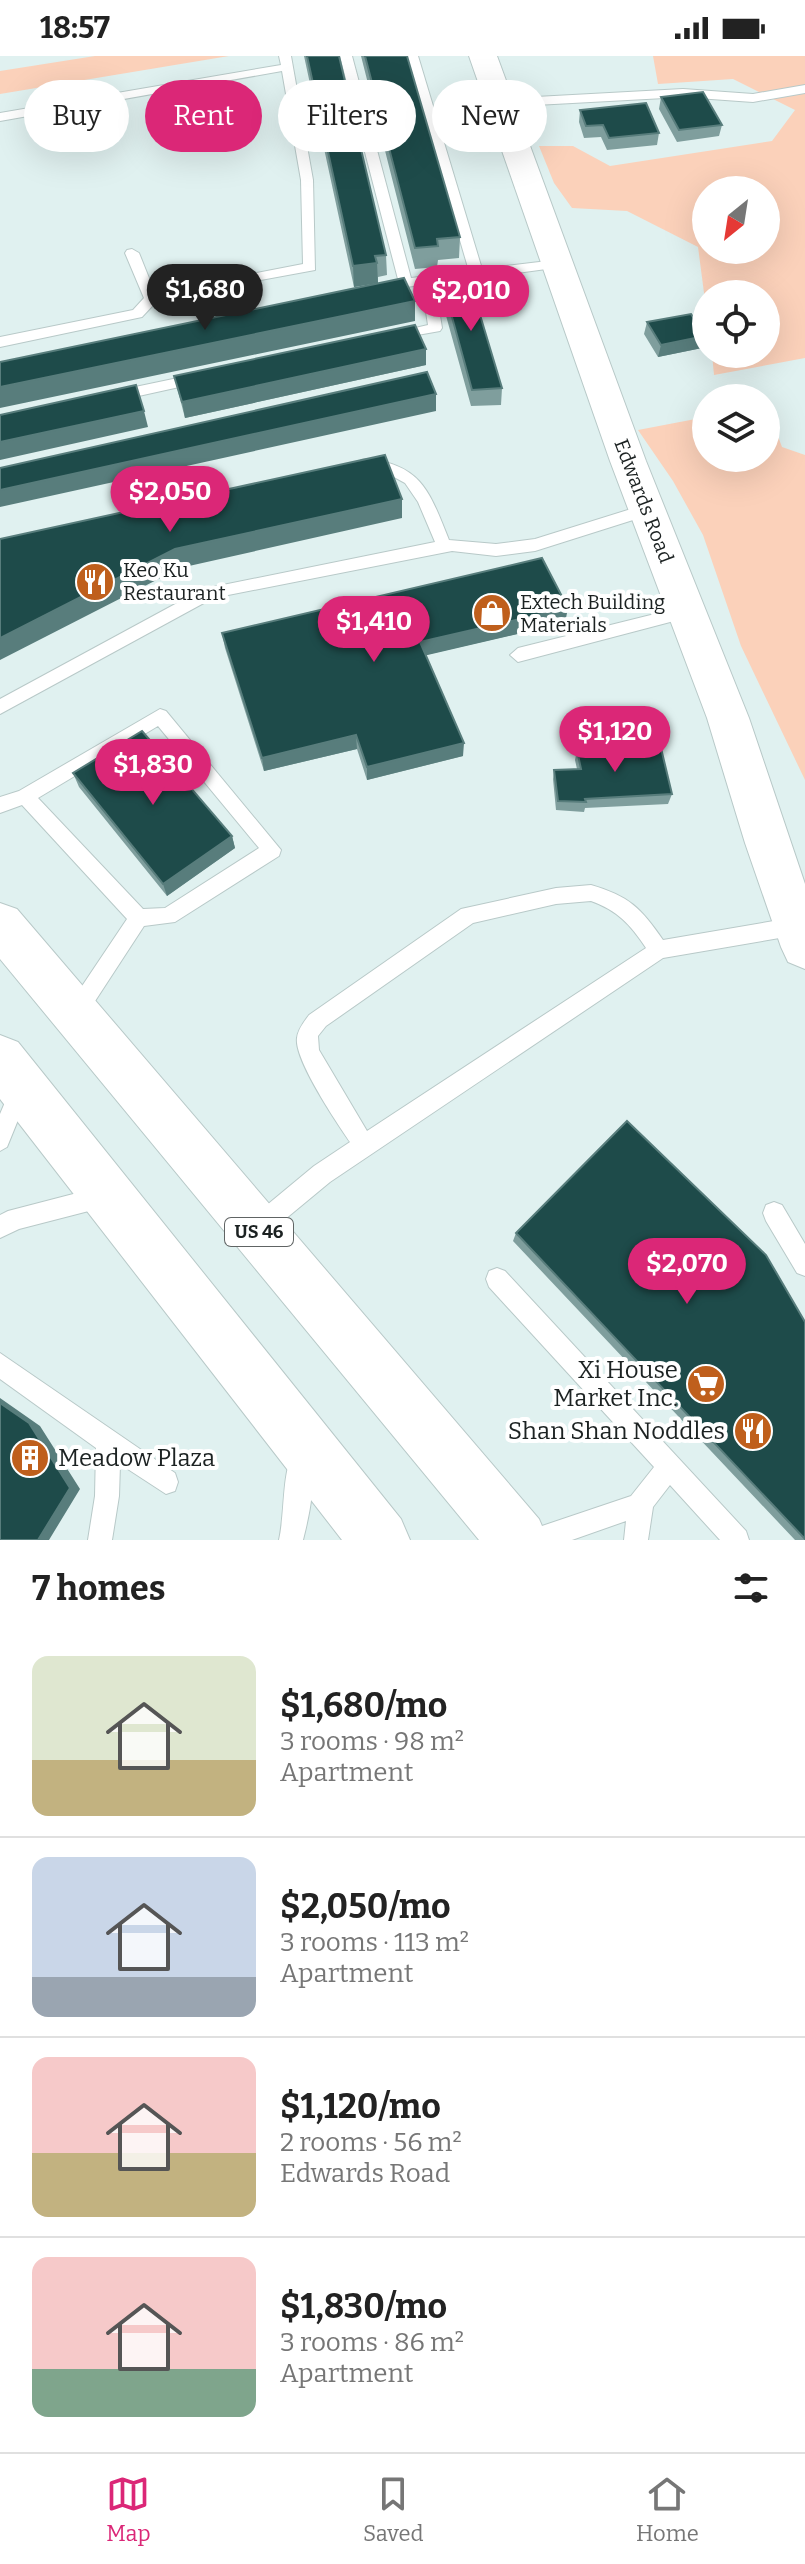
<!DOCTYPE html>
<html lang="en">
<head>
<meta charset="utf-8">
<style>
	:root { --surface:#fff; --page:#f2f2f2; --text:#222; --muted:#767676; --line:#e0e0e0; --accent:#db2777 }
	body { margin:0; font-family:Bitter,serif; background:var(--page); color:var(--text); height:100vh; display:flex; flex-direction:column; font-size:30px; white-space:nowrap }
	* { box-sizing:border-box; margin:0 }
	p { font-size:26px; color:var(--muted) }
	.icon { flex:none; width:44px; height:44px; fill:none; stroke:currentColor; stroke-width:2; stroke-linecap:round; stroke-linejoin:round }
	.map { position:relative; height:1484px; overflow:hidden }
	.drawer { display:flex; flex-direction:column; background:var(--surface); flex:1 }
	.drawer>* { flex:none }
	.hud { position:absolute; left:24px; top:24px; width:758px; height:72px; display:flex; gap:16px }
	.needle { width:52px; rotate:210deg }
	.tools { position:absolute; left:692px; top:120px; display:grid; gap:16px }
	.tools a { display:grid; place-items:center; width:88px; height:88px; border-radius:50%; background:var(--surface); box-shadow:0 8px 32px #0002; font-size:40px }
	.price { position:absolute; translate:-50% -68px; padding:0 18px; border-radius:28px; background:var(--accent); color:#fff; font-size:26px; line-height:52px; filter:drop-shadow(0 2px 4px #0008) }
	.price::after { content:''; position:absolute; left:50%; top:48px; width:24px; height:18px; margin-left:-12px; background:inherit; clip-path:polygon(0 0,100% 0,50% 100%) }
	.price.selected { background:#222; color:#fff }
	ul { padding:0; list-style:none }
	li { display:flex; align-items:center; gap:24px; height:200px; padding:0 32px }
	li+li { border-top:2px solid var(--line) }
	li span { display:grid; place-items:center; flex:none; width:224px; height:160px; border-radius:16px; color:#555 }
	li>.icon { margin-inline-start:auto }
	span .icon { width:96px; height:96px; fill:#fffc; stroke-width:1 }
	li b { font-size:34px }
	h2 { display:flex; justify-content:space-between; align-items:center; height:96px; padding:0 32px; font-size:34px }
	.chip { padding:0 28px; border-radius:36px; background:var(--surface); box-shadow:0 8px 32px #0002; font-size:28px; line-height:72px }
	.chip.selected { background:var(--accent); color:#fff }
	.status { display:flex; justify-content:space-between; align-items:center; height:56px; padding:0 40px; background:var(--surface); direction:ltr }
	.status svg { height:22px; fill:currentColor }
	.menu { display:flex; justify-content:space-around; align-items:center; height:112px; border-top:2px solid var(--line); background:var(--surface); font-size:22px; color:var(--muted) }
	.menu a { display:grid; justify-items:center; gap:4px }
	.menu .selected { color:var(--accent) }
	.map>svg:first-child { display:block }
	.green { fill:#fbd1ba; fill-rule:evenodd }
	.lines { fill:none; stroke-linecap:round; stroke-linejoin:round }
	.lane-casing { stroke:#b8c9c8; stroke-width:2 }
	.secondary-casing { stroke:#b8c9c8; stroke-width:2 }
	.highway-casing { stroke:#b8c9c8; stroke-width:2 }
	.lane { fill:#fff; fill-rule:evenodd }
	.secondary { fill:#fff; fill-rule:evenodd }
	.highway { fill:#fff; fill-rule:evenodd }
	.wall { fill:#7f9e9d }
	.shaded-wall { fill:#587d7c }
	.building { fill:#1e4b4a; stroke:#587d7c; stroke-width:2 }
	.labels { text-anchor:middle; stroke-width:8; stroke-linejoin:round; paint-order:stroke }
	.shield { fill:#fff; stroke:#606464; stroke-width:2 }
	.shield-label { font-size:18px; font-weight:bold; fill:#1c2222 }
	.street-label { font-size:20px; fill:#1c2222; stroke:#fff }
	.poi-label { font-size:20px; fill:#1c2222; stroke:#fff; text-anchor:start }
	.near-poi-label { font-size:24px; fill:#1c2222; stroke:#fff; text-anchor:end }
</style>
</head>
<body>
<div class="status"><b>18:57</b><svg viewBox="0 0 49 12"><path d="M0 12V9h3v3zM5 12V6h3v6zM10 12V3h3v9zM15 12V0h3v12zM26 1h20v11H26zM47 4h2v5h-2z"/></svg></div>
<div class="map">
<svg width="805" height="1484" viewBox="0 0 805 1484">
	<rect width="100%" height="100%" fill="#e0f1f0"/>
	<path class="green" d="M95,0H229L0,38V15Z
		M653,0H805V302L714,319L712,298H766V238H706V252L698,191L627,155L572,152L554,127L539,90H573L610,110L772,85L795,54L733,23L658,28ZM706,134H766V194H706Z
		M766,348L782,391L805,399V724L741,590L703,479L673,425L638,374L706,361V402H766Z"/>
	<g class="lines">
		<g class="lane-casing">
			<path id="lane" d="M279,0H291L313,124L315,214L178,239L156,246L142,261L0,291V281L133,254L144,242L125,197L127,194L132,193L139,197L155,237L303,208L301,124L282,15L0,65V57L281,9Z
				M340,0H352L411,222L469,215L406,0H418L482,213L556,204L561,205V211L435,228L442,272L440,275L389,284V278L428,269L422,229L406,231L399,227Z
				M805,29V37L753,46L683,41L498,51L492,47L498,43L683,33L753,38Z
				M197,318L202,320V326L116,345L109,340L116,335Z
				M366,403C422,408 430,437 449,484L496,488L535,483L647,448L655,454L652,458L535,495L496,500L452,495L213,542L0,658V643L203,533L435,486L418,446L405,427L383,415L361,412V404Z
				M687,550L695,556L693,560L518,606L510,599L518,592Z
				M160,653L166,655L281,794L279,800L175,866L144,870L84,962L77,964L70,962L67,955L70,948L127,863L22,749L0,757V741L19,735ZM158,670L259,792L165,852L143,853L38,742Z
				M591,829C629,840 641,852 663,884L797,861L804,864L805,873L797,879L663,902L330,1126L266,1179L258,1182L250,1179L247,1171L250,1163L314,1110L350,1086C337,1067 294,1003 297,982C298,973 304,966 309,959L461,853L556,832ZM591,845C617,854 631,869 646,892L367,1075L319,994L318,980L326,970L473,867L556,848Z
				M19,1027L26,1030L29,1037L7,1091L0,1095V1058L12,1030Z
				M104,1130L112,1133L115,1141L112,1149L19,1173L0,1182V1159L8,1155Z
				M774,1146L782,1149L805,1188V1220L797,1217L766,1165L763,1157L766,1149Z
				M497,1212L505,1215L746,1475L749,1484H720L670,1429L653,1451L648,1484H624L626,1465L572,1484H524L527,1475L536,1472L631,1440L654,1411L489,1231L486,1223L489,1215Z
				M0,1297L175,1417L178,1426L175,1435L166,1438L120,1408L119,1440L112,1484H88L95,1440L96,1392L0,1323Z
				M300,1395L308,1399C318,1422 309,1460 303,1484H279C285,1457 282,1421 292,1399Z"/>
		</g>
		<g class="secondary-casing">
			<path id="secondary" d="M469,0H497L646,405L749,662L805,828V913L788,906L781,891L745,787L707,662L610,405Z"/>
		</g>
		<g class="highway-casing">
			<path id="highway" d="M0,847L17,853L539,1463L548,1484H479L0,903Z
				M0,979L18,986L401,1463L410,1484H342L0,1043Z"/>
		</g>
		<use href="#lane" class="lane"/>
		<use href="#secondary" class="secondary"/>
		<use href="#highway" class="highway"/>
	</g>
	<path class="wall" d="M304,0H339L386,199L387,219L378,221V227L354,231Z
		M361,0H407L460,181L459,202L438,204L437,211L415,213Z
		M661,41L722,69L719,80L677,86L659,53Z
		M580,54L659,77L657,89L607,94L601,81L584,82L579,66Z
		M441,221L502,332L501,349L471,350L440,238Z
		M647,266L705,280L702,292L658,301L644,278Z
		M426,309L185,362L174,320Z
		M565,567L425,599L463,700L367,724L357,693L264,715L225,592L222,577Z
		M577,694L672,738L668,748L585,752L584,756L556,754L553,723L554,714L577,713L575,704Z
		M73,717L232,780L235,792L167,840L79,731Z
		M516,1177L805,1266V1484H795L513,1185Z"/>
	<path class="shaded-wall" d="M377,207L378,227L354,231L353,210Z
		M415,245V265L0,352V331Z
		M705,280L702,292L658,301L661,289Z
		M426,293V309L185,362L182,346Z
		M436,338V355L0,451V434Z
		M144,355L148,371L0,404V386Z
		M402,443V462L180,512L0,604V582L175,493Z
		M568,552L565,567L419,601L420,586Z
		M356,679L357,693L264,715L262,702Z
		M464,687L463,700L367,724V711Z
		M232,780L235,792L167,840L163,828Z
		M0,1342L40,1370L80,1433L49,1484H38L0,1347Z"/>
	<path class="building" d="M307,0H339L386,199L375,200L377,207L353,210Z
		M365,0H407L460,181L437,183L438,190L415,192Z
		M703,36L722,69L679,74L661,41Z
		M646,47L659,77L609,82L603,69L586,70L580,54Z
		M468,219L502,332L472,334L441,221Z
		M404,222L415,245L0,331V306Z
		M691,258L705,280L661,289L647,266Z
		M415,269L426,293L182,346L174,320Z
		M427,316L436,338L0,434V412Z
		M136,329L144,355L0,386V359Z
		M385,399L402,443L175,493L0,582V483Z
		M542,502L568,552L420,586L464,687L367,711L356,679L262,702L222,577Z
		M142,675L232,780L163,828L73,717Z
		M660,688L672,738L585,743L586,746L558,745L554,714L581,713L577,694Z
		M627,1065L766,1199L805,1266V1483L516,1177Z
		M0,1347L29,1367L70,1432L38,1484H0Z"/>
	<defs>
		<g id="restaurant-disc" transform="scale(2)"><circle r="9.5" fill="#bf5f1c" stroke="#fff"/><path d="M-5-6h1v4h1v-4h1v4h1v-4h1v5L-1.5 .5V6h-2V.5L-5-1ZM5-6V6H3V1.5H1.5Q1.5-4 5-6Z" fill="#fff"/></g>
		<g id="shop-disc" transform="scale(2)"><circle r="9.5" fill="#bf5f1c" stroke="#fff"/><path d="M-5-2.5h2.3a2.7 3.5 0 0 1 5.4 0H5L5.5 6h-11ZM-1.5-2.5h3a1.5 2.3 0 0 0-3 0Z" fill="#fff"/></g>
		<g id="supermarket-disc" transform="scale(2)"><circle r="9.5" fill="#bf5f1c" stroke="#fff"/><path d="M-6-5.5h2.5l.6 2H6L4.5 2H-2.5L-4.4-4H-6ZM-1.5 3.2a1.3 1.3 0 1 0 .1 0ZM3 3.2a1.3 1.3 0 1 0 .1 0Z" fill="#fff"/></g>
		<g id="building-disc" transform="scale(2)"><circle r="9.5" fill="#bf5f1c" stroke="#fff"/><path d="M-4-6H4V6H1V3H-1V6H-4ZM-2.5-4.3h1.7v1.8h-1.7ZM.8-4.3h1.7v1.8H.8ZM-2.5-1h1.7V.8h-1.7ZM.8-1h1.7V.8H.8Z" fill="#fff"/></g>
	</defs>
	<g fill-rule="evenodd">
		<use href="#restaurant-disc" x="95" y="526"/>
		<use href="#shop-disc" x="492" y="557"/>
		<use href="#supermarket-disc" x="706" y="1328"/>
		<use href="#restaurant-disc" x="753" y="1375"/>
		<use href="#building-disc" x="30" y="1402"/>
	</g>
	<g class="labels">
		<rect class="shield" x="225" y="1162" width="68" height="28" rx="6"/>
		<g class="shield-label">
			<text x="259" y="1182">US 46</text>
		</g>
		<g class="street-label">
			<text transform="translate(644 445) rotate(69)" y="7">Edwards Road</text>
		</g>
		<g class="poi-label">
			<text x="123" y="521">Keo Ku<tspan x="123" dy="23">Restaurant</tspan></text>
			<text x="520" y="553">Extech Building<tspan x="520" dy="23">Materials</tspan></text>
		</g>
		<g class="near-poi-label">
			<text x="678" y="1322">Xi House<tspan x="678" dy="28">Market Inc.</tspan></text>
			<text x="725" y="1383">Shan Shan Noddles</text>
			<text x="58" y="1410" text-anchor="start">Meadow Plaza</text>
		</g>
	</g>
</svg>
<div class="tools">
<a><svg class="needle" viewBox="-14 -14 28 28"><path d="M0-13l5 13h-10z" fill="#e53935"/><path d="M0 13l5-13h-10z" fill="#767676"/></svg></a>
<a><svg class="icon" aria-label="locate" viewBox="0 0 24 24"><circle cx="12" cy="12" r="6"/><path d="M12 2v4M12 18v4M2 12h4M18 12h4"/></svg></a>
<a><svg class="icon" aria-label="layers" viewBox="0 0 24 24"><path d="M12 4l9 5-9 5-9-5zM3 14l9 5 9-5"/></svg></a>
</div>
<b class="price selected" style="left:205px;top:276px">$1,680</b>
<b class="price" style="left:471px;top:277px">$2,010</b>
<b class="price" style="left:170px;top:478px">$2,050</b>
<b class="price" style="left:374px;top:608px">$1,410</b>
<b class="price" style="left:615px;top:718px">$1,120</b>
<b class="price" style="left:153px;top:751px">$1,830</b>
<b class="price" style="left:687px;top:1250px">$2,070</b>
<div class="hud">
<a class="chip">Buy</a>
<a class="chip selected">Rent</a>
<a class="chip">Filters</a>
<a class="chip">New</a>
</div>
</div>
<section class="drawer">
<h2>7 homes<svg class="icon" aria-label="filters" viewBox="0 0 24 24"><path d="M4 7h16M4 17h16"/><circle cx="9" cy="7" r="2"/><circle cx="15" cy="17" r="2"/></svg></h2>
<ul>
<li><span style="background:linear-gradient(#dfe7d0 65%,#c2b280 0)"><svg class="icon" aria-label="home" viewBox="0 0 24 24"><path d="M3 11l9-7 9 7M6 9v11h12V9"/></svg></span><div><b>$1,680/mo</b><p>3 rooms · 98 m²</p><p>Apartment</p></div></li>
<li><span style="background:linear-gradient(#c9d6e8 75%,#9aa5b1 0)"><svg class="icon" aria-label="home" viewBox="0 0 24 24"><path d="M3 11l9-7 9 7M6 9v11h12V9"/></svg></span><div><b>$2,050/mo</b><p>3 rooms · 113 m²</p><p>Apartment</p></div></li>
<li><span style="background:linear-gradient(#f6c9c9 60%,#c2b280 0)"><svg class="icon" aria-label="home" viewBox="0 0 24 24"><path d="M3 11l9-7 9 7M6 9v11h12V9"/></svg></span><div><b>$1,120/mo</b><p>2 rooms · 56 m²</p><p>Edwards Road</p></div></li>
<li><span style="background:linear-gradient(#f6c9c9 70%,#7fa58c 0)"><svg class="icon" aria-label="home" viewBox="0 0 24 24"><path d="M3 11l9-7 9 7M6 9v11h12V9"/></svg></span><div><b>$1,830/mo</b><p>3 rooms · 86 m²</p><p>Apartment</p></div></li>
</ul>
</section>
<nav class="menu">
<a class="selected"><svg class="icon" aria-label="map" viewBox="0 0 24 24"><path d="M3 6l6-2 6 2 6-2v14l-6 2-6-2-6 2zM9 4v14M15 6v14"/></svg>Map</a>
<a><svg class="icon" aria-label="saved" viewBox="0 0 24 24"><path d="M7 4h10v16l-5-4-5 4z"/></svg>Saved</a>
<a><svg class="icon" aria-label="home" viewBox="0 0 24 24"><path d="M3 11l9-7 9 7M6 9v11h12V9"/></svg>Home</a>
</nav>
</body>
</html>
